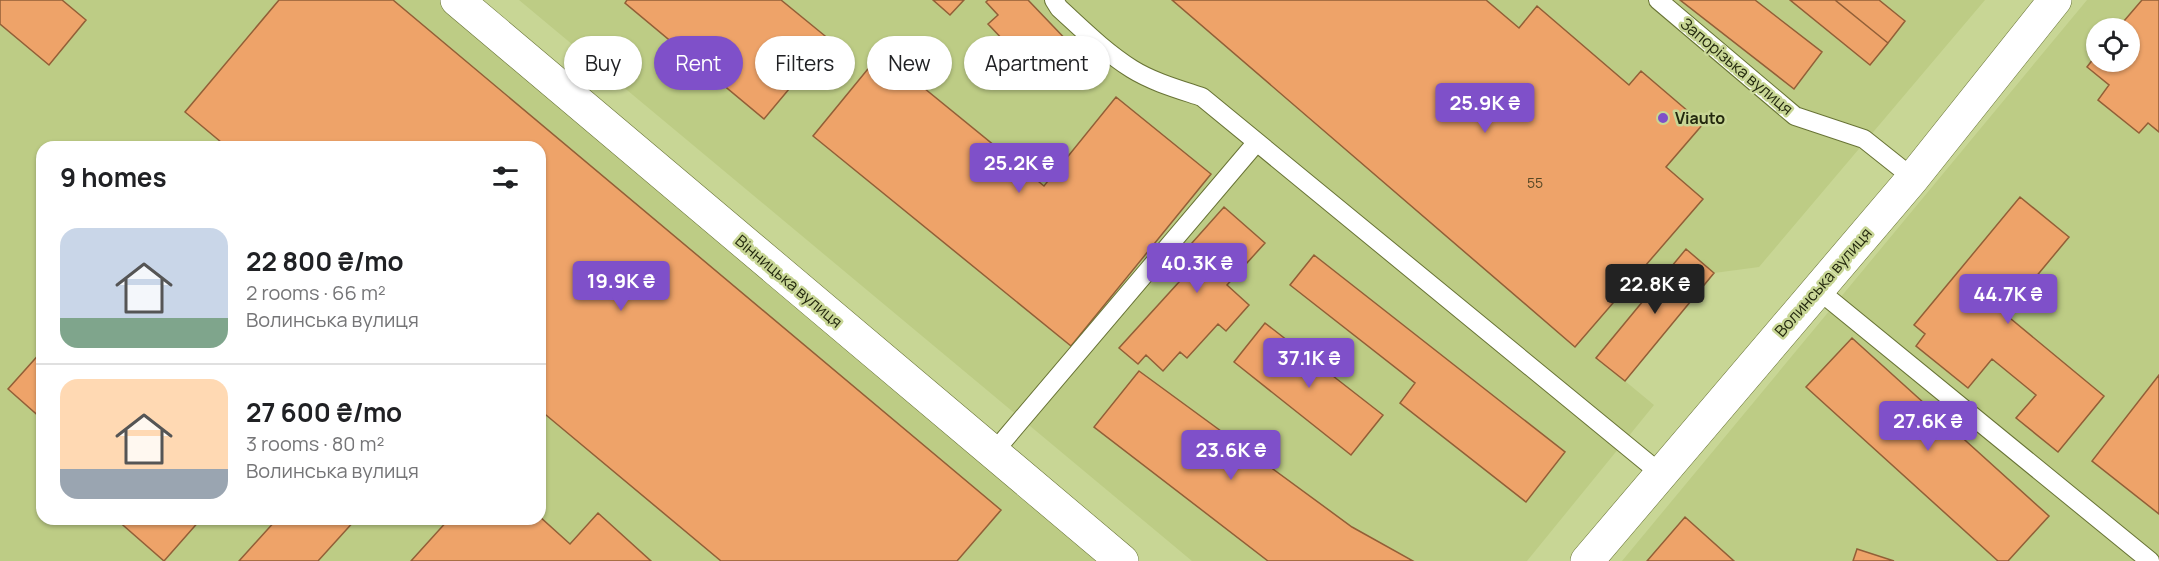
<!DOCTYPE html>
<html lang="en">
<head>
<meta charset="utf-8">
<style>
	:root { --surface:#fff; --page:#f2f2f2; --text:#202124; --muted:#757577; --line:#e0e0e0; --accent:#7f50c9 }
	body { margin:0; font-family:Manrope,sans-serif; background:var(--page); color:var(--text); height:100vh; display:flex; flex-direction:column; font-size:22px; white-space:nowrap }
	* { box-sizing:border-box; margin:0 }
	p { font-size:20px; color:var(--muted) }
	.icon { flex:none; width:33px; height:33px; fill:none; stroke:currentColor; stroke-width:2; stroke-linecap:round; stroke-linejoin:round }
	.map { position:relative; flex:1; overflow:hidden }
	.details { position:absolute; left:36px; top:141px; width:510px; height:384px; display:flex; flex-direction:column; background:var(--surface); border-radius:18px; box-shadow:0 2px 4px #0004 }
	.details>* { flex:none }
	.top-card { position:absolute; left:564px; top:36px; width:570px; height:54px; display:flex; gap:12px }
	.buttons { position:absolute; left:2086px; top:18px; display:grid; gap:12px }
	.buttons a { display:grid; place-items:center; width:54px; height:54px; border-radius:50%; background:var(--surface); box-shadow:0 2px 4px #0004; font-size:30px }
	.price { position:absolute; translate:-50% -51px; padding:0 14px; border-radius:6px; background:var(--accent); color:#fff; font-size:20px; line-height:39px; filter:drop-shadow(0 2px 3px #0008) }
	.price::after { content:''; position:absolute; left:50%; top:36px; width:18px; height:14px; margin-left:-9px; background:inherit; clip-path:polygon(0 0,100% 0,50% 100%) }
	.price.on { background:#222; color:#fff }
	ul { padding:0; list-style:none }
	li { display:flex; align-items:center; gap:18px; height:150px; padding:0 24px }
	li+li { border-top:2px solid var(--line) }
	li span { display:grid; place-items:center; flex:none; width:168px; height:120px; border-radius:18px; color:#555 }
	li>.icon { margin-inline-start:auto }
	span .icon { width:72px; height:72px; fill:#fffc; stroke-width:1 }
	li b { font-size:26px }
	h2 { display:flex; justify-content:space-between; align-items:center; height:72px; padding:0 24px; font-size:26px }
	.tag { padding:0 21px; border-radius:27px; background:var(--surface); box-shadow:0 2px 4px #0004; font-size:21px; line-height:54px }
	.tag.on { background:var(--accent); color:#fff }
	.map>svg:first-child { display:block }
	.built { fill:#bdcc85; fill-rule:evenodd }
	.building { fill:#eea369; stroke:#925f37; stroke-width:1.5 }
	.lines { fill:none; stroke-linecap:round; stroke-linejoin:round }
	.service-casing { stroke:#687335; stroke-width:20 }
	.minor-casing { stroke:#687335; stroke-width:34 }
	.tertiary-casing { stroke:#687335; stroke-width:34 }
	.service { stroke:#fff; stroke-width:18 }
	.minor { stroke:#fff; stroke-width:33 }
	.tertiary { stroke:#fff; stroke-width:33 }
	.poi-dot { fill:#7f50c9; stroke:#c8d695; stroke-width:2 }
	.labels { text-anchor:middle; stroke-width:5; stroke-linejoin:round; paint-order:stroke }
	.number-label { font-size:14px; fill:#564725 }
	.street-label { font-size:16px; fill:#23280e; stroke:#c8d695 }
	.poi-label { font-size:16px; font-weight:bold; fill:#23280e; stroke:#c8d695; text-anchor:start }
</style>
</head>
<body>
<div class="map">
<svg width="2159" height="561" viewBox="0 0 2159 561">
	<rect width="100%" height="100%" fill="#c8d695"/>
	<path class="built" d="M0,0H443L1101,561H0ZM42,147H540V519H42Z
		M519,0H1985L1759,267L1714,273L1625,381L1654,405L1527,561H1192Z
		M2087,0H2159V561H1622ZM2097,28H2130V62H2097Z"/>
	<path class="building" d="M0,0H62L86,20L49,65L0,24Z
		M279,0H393L1001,510L957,561H721L540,410V147H227L185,112Z
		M627,0H781L830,40L764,119L625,3Z
		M933,0H964L950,15Z
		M988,0H1028L1073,47L1054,65L1037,47L1023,61L988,24L998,15L986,2Z
		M1172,0H1486L1519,28L1537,6L1629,85L1641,71L1703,124L1666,167L1703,199L1575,347Z
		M1680,0H1755L1822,52L1794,89Z
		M1790,0H1835L1888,43L1870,65Z
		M1835,0H1879L1905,21L1888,43Z
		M2142,0H2159V132L2148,123L2139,133L2098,100L2109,85L2087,67L2097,54V62H2130V28H2118Z
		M881,53L1044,186L1116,97L1211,174L1071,346L813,136Z
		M2020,197L2069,237L2005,314L2104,396L2058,452L2016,418L2036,395L1992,359L1968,388L1916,346L1925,334L1914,325Z
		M1224,207L1265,243L1227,285L1249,305L1226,331L1218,324L1187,358L1180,352L1163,371L1146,355L1138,364L1119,348L1179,282L1167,271Z
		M1686,249L1714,273L1625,381L1596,358Z
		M1314,255L1565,452L1526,502L1400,403L1415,383L1290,285Z
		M1265,323L1383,415L1351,455L1234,362Z
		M1852,338L2049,516L2008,561H1998L1806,387Z
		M42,351V419L8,389Z
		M1139,371L1352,527L1413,561H1268L1094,427Z
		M2159,375V514L2092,461Z
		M598,513L651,561H411L449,519H540V517L570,544Z
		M1685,517L1734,561H1647Z
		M116,519H201L164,561Z
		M277,519H356L318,561H239Z
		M1857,549L1894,561H1853Z"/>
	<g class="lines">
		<g class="service-casing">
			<path id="service" d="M1054,0L1059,8C1082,29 1105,52 1132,69C1153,82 1178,89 1202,97L1660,473
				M1658,0L1795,116L1864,139L1913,178
				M1817,289L2150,561
				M993,453L1256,143"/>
		</g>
		<g class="minor-casing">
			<path id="minor" d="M457,0L1122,561"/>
		</g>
		<g class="tertiary-casing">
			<path id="tertiary" d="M1587,561L1913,178L2055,0"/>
		</g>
		<use href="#service" class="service"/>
		<use href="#minor" class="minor"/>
		<use href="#tertiary" class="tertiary"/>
	</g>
	<circle class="poi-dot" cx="1663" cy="118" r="6"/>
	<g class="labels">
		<g class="number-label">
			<text x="1535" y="188">55</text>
		</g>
		<g class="street-label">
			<text transform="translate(1737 66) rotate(40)" y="6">Запорізька вулиця</text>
			<text transform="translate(789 281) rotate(40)" y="6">Вінницька вулиця</text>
			<text transform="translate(1823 282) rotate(-49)" y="6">Волинська вулиця</text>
		</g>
		<g class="poi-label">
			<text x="1675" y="124">Viauto</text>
		</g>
	</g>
</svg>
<div class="buttons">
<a><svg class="icon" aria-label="locate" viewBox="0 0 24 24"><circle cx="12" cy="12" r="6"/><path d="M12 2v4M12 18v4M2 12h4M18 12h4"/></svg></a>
</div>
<b class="price" style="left:1485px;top:134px">25.9K ₴</b>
<b class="price" style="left:1019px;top:194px">25.2K ₴</b>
<b class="price" style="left:1197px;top:294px">40.3K ₴</b>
<b class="price" style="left:621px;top:312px">19.9K ₴</b>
<b class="price on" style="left:1655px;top:315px">22.8K ₴</b>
<b class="price" style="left:2008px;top:325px">44.7K ₴</b>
<b class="price" style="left:1309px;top:389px">37.1K ₴</b>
<b class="price" style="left:1928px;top:452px">27.6K ₴</b>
<b class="price" style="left:1231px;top:481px">23.6K ₴</b>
<div class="top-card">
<a class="tag">Buy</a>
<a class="tag on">Rent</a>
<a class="tag">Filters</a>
<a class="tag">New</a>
<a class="tag">Apartment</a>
</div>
<section class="details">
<h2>9 homes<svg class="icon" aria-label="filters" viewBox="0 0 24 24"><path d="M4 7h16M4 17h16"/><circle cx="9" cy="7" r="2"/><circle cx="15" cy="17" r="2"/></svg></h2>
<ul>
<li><span style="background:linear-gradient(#c9d6e8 75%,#7fa58c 0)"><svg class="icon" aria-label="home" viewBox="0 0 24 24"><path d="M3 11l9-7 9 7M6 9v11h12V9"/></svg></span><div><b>22 800 ₴/mo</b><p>2 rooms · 66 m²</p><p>Волинська вулиця</p></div></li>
<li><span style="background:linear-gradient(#ffd9b3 75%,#9aa5b1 0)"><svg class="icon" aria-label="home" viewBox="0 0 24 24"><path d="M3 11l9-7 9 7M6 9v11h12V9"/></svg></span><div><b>27 600 ₴/mo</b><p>3 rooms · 80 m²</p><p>Волинська вулиця</p></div></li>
</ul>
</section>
</div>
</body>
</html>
